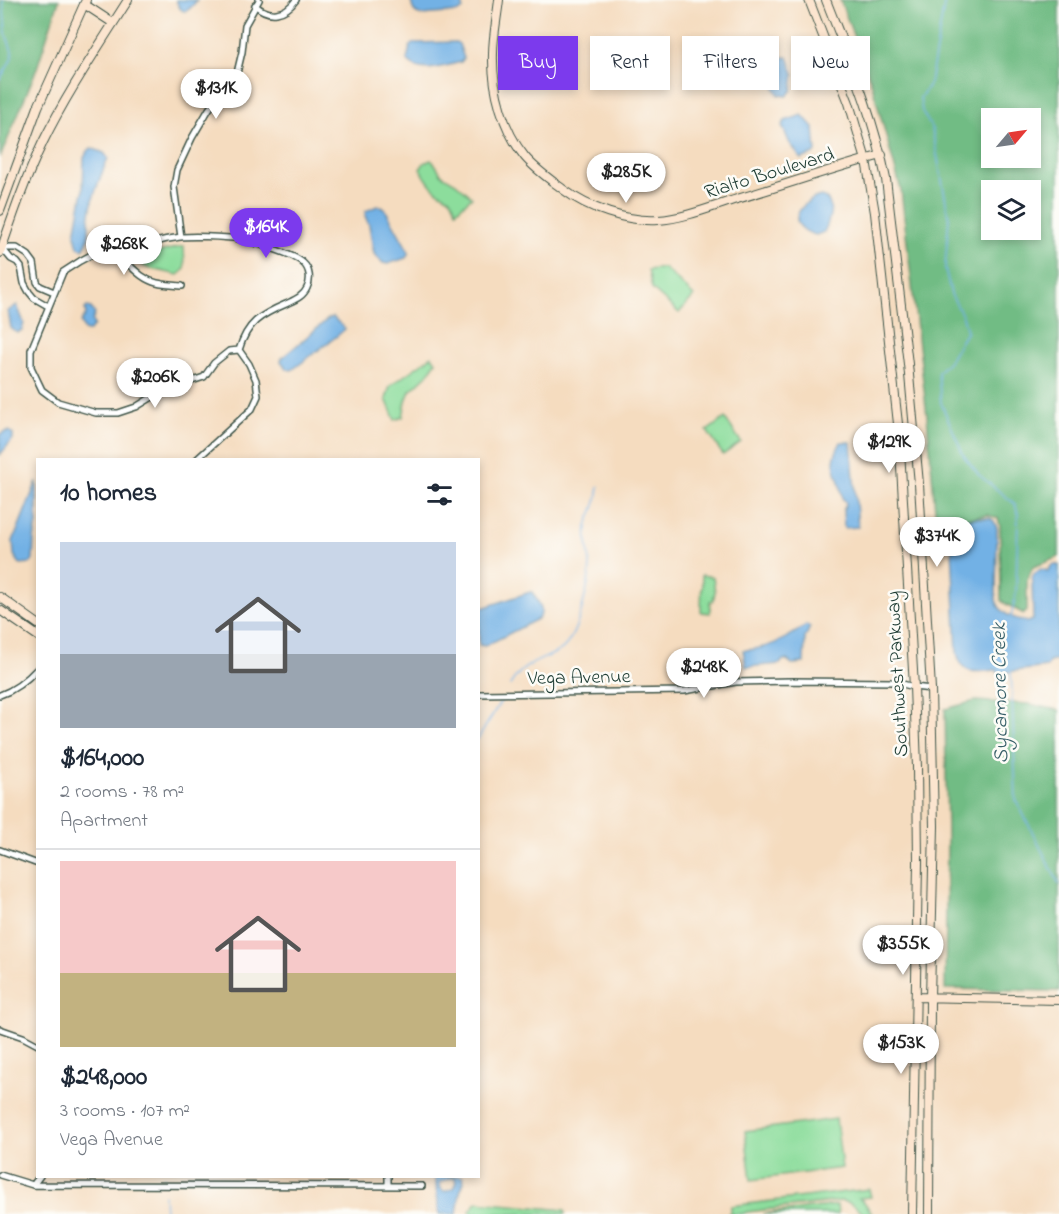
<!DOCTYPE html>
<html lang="en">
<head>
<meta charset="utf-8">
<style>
	:root { --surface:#fff; --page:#f2f2f3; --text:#1f2937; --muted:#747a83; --line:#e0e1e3; --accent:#7c3aed }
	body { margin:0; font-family:"Indie Flower",sans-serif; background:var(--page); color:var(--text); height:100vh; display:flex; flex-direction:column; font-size:22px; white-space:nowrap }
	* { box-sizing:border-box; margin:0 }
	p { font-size:20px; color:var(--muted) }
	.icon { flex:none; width:33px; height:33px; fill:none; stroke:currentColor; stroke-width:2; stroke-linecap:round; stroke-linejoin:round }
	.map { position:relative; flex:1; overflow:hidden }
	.drawer { position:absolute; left:36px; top:458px; width:444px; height:720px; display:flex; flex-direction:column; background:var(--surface); border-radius:0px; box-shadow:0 3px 9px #0003 }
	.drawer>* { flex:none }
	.banner { position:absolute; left:498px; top:36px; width:471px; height:54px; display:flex; gap:12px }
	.needle { width:39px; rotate:61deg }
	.controls { position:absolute; left:981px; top:108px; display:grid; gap:12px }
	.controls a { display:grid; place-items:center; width:60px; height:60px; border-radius:0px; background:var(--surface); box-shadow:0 3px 9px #0003; font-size:30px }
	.price { position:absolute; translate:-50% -51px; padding:0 14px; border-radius:21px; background:#fff; color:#222; font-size:20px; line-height:39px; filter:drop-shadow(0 2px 3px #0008) }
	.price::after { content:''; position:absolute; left:50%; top:36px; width:18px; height:14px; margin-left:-9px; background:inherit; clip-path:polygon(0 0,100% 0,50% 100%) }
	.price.on { background:var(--accent); color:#fff }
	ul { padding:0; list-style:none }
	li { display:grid; align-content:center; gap:12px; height:318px; padding:0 24px }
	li+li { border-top:2px solid var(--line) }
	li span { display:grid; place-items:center; height:186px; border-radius:0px; color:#555 }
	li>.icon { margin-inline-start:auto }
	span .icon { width:108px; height:108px; fill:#fffc; stroke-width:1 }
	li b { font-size:26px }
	h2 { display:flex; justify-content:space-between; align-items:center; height:72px; padding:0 24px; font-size:26px }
	.tag { padding:0 21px; border-radius:0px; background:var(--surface); box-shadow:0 3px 9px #0003; font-size:21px; line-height:54px }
	.tag.on { background:var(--accent); color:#fff }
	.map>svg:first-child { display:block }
	.green { fill:#8cdd9c; stroke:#568d68; stroke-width:1.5 }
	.forest { fill:#71bc84; stroke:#487c5c; stroke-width:1.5; fill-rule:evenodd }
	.water { fill:#72b1e5; stroke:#48778c; stroke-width:1.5; fill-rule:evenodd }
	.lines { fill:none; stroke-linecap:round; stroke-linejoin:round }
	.stream { stroke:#72b1e5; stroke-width:1.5 }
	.street-casing { stroke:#3f5549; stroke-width:8 }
	.secondary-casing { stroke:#3f5549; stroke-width:10 }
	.street { stroke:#fff; stroke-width:5 }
	.secondary { stroke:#fce5cf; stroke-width:8 }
	.labels { text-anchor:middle; stroke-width:5; stroke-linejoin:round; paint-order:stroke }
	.street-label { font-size:20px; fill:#1f3d34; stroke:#fdfcf7 }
	.water-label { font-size:21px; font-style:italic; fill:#386069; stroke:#fdfcf7 }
</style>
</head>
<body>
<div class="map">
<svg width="1059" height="1214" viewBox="0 0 1059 1214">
	<rect width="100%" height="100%" fill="#fdfcf7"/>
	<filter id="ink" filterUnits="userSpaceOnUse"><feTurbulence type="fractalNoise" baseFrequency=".0167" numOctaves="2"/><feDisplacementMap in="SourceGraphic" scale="12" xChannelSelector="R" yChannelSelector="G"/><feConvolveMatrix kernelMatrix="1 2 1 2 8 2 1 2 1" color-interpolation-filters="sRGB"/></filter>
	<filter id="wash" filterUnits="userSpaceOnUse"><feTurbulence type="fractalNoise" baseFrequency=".008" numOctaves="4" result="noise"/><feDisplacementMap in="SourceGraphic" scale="24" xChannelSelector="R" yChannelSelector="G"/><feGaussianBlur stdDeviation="1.35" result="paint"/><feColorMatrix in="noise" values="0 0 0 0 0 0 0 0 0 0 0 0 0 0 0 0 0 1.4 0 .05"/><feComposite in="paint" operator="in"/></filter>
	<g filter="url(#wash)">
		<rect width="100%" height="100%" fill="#f5dcbf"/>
		<path class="green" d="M431,160L435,164L442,175L456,183L472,197L456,211C450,193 448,199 436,190C429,185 425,176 420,169L424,163Z
			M184,246L185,269L178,275L148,268L142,265L159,252Z
			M664,268L694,296L679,313L652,289L648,270Z
			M432,356L436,362L427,375L410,391L406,401L403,417L395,420L386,399L390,386Z
			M725,418L741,442L723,455L707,431Z
			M702,575L713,577L715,592L713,601H710V613L701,612Z
			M836,1119L842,1168L751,1180L745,1131Z
			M869,1189L871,1197L859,1198L865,1203L872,1214H863C857,1206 851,1202 841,1201L747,1212L742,1214H728L731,1211V1206Z
			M477,1202L565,1210V1214H471L470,1211Z
			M837,1205L838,1214H763Z"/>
		<path class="forest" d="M0,0H59L37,68L0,158Z
			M840,0H1059V557L1033,567L1027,580V611L1024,614L1006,604L1001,600L1000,526L998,518L988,515L936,522L927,416L901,190L872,85ZM1030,118V158H992V118ZM1030,190V230H992V190Z
			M975,701L1029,704L1059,710V991L945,989L947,838L945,709Z"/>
		<path class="water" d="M176,0H197C189,11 182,18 176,0Z
			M411,0H457L463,4V9L459,12L422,15C413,13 412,8 411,0Z
			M456,42L459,44L464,58L461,62C446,66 418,76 407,60L410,46L414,43Z
			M788,57L794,74L792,90L787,96L779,95L775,88L774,81L777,72V66L771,58Z
			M802,115L814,128L816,152L814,154L801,159L789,142L782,125L785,121Z
			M91,148L104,153L108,158C99,180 91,199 89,222C89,232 90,241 83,249L78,247L75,235L83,191L84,158L87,152Z
			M821,196C837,200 829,222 824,232L816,235C812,234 806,232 802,228C788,216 808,198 821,196Z
			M377,206L382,207L385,209L409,252L406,258L388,264L383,263L374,254L369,225L365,216L366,211Z
			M17,305L24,323L22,330L17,333L11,328L8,311Z
			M87,307L91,308L95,314L92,321L94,325L90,331H87L84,330L81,323L86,314L85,309Z
			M333,317L345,329L337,336L292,370L287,369L281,361L282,358L328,319Z
			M9,431L13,434V439L0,455V435L4,432Z
			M841,442H851L858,527L844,528L843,511L846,504L845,501L842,498C842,485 835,474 834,462C834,455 838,448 841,442Z
			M37,481V524L34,540L33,560L31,563L20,564L14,555L13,541Z
			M975,518H990L994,521L997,528L996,600C1001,616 1014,618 1028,622L1033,620L1032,578L1034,574L1041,569L1048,571L1052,565H1059V660L1049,662L1047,667L998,673L997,670C975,671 964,678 957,653L951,528C955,520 966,520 975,518Z
			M530,592H532C537,600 546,611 538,619L485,646L479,645V609Z
			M806,625L810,627L805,638L804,663L792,664L787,660H783L780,664L746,667L743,650C766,650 787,639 806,625Z
			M435,1176H463L464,1182L460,1192L457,1214H439ZM452,1178L455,1179L457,1182L454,1188L446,1191H443L440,1187V1182Z"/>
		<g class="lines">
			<path class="stream" d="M945,0L930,83L920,98L922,111L932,129L949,217L945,268L951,294L963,317L967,331L949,361L938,372L941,403L964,456L979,475L1015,504L1018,514L1016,594L1011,617
				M0,79L9,64L12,57V51L6,34L3,0
				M1011,670L1016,800L1059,884
				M510,685C521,667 531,664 549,656C555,653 561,651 565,646C578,633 590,582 590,563C589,551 585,539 587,527C588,519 593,513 595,505C597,500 598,493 599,487
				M478,739L502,699
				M164,1176V1179
				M164,1195L165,1214"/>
		</g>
	</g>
	<g filter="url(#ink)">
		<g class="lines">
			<g class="street-casing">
				<path id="street" d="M255,5C269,18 285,15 296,0
					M181,237L174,187L177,170L192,138L209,109L237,73L242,52L245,25L259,0
					M2,248L11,259L17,262L21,267L24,283L29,292L34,298L48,306
					M2,248H17L28,255L34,263L37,282L40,286L54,292
					M127,262C137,258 140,252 148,246C155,241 167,239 175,238C186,235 226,237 239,239C252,242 295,254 303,263C310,269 311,280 307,288C303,297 294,300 286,304C260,315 247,323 239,350
					M182,286C174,285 165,285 157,283C136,278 125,256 106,247L80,261L63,272L31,350V367L42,390L58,402L96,413H118L136,407L162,391L204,377L214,363L229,351L239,350L249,364L256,380L258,396L252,409L197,459
					M478,694L684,691L736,682L791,681L895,682L914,687L931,689
					M0,695C15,690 27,680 38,668
					M0,850L38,864
					M0,1029L23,1037L38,1045
					M0,1175L33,1185L422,1186
					M388,1176V1186
					M33,1185L40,1176"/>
			</g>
			<g class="secondary-casing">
				<path id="secondary" d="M499,0C497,18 493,36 493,54C492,90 503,130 525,157C536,170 551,180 564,190C588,208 627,222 658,220C685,218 711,207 737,199C785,185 833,168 882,155
					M809,0L849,103L866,160L875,213L899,433L914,687L917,767L918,863L912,1214
					M826,0C849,59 874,117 886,179L908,364L919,484L931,689L934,826L930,998L929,1214
					M84,4L113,23
					M0,211L38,107L86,0
					M0,253C13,215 26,177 43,142C67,93 99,46 128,0
					M0,597L38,624
					M0,610L38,636
					M916,997L1059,1000"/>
			</g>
			<use href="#street" class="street"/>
			<use href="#secondary" class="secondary"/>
		</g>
	</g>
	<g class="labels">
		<g class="street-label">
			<text transform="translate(769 172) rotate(-17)" y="7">Rialto Boulevard</text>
			<text transform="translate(896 674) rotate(-93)" y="7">Southwest Parkway</text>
			<text transform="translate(579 676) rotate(-1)" y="7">Vega Avenue</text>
		</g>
		<g class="water-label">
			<text transform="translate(999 693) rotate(-91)" y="7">Sycamore Creek</text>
		</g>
	</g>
</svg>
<div class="controls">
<a><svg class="needle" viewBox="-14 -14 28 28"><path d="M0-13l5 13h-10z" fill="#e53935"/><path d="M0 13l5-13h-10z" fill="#747a83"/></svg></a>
<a><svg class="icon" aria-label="layers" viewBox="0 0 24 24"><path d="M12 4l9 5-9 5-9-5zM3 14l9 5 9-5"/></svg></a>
</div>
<b class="price" style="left:216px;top:120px">$131K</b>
<b class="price" style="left:626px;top:204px">$285K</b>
<b class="price on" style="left:266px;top:259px">$164K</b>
<b class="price" style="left:124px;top:276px">$268K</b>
<b class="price" style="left:155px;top:409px">$206K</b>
<b class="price" style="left:889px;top:474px">$129K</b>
<b class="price" style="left:937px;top:568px">$374K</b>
<b class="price" style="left:704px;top:699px">$248K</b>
<b class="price" style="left:903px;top:976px">$355K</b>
<b class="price" style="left:901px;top:1075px">$153K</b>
<div class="banner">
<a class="tag on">Buy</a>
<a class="tag">Rent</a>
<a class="tag">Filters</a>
<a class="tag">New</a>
</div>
<section class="drawer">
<h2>10 homes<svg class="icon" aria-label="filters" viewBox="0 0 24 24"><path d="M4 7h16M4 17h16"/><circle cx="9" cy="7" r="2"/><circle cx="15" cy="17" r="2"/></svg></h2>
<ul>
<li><span style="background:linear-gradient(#c9d6e8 60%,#9aa5b1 0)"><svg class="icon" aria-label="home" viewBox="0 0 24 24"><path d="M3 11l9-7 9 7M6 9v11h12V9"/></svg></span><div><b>$164,000</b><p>2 rooms · 78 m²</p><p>Apartment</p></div></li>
<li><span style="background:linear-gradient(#f6c9c9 60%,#c2b280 0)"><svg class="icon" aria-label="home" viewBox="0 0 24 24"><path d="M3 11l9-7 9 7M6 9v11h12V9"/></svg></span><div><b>$248,000</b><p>3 rooms · 107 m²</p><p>Vega Avenue</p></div></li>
</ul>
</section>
</div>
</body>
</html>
